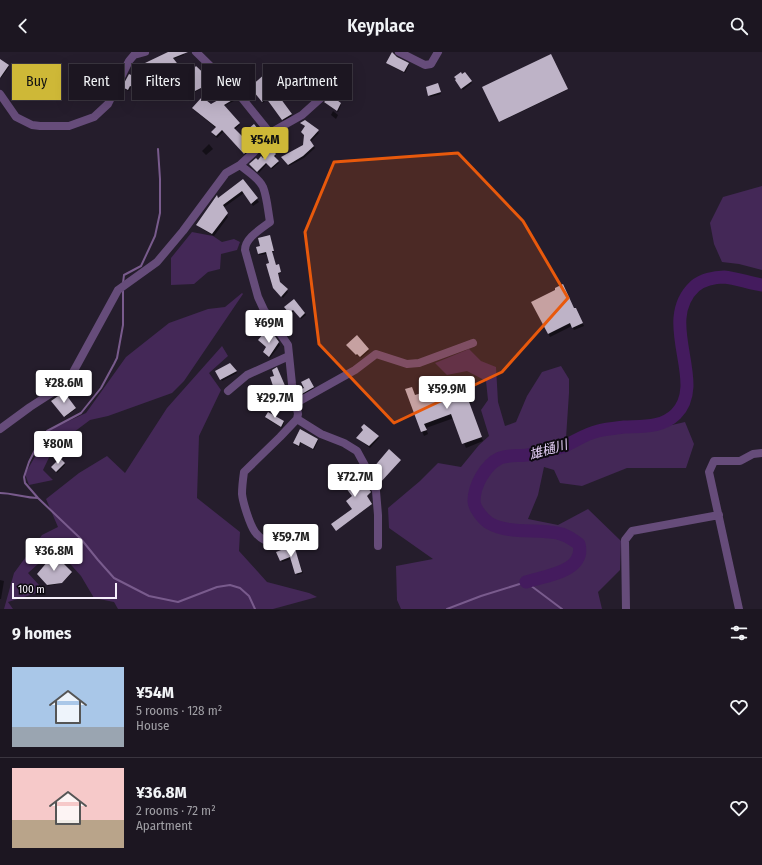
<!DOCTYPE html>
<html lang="en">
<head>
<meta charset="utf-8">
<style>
	:root { --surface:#1c1621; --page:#251f2a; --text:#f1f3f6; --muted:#a09fa5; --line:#3a353f; --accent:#ceb837 }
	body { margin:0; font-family:"Fira Sans Condensed","Noto Sans JP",sans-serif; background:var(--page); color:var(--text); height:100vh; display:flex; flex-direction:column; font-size:15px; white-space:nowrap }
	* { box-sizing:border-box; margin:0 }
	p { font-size:13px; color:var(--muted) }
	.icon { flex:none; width:22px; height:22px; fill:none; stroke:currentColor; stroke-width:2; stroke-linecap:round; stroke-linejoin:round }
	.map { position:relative; height:557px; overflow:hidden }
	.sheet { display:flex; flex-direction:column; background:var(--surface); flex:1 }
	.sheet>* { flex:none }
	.banner { position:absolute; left:12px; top:12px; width:400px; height:36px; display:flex; gap:8px }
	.scale { position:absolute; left:12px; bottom:10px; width:105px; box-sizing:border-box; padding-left:4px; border:2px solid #f6f0fb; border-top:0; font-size:11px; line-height:14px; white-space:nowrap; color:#f6f0fb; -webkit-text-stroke:3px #0c090f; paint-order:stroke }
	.price { position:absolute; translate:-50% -34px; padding:0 9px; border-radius:4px; background:#fff; color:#222; font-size:13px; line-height:26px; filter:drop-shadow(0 1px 2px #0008) }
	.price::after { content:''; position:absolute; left:50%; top:24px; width:12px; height:9px; margin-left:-6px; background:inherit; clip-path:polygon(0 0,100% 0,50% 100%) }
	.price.on { background:var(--accent); color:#111 }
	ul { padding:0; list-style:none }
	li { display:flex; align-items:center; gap:12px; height:100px; padding:0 12px }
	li+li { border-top:1px solid var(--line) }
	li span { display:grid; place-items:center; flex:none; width:112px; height:80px; border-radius:0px; color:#555 }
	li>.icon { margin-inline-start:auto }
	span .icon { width:48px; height:48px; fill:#fffc; stroke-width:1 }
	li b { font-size:17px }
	h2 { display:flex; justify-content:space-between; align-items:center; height:48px; padding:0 12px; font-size:17px }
	.pill { padding:0 14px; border-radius:0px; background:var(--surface); box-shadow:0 4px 16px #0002,0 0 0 1px var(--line); font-size:14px; line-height:36px }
	.pill.on { background:var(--accent); color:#111 }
	header { display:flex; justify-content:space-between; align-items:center; height:52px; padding:0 12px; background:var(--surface); font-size:18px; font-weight:600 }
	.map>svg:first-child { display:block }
	.green { fill:#442857 }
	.shadow { fill:#0007 }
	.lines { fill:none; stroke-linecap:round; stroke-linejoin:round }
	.stream { stroke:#795b8d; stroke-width:2 }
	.river { stroke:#441b5e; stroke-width:13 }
	.building { fill:#beb3c7 }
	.street { stroke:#664c7a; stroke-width:8 }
	.marked { fill:#e8590c; fill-opacity:0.2; stroke:#e8590c; stroke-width:3; stroke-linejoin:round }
	.labels { text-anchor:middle; stroke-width:4; stroke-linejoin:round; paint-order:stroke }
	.water-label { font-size:13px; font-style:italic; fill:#e9d3fb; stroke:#0c090f }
</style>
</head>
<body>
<header><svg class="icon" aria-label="back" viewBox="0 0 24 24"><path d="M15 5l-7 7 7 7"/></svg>Keyplace<svg class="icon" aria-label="search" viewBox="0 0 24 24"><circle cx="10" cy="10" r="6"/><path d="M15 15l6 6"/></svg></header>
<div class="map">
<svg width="762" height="557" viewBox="0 0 762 557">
	<rect width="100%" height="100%" fill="#251d2c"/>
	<path class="green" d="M762,134V218L739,212L722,210L714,192L710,171L723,145Z
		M192,180L213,184L222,190L234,187L240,190L237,198L221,202L220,217L208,220L194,232L171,233V206Z
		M242,241L243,242L184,329L172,341L108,364L90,368L70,383L56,391L43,418L53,428L29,433L25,422L51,377L86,361L126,305L169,271L208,257L225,255Z
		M222,294L228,304L209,321L221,338L199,384L197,446L240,480L239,499L267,530L309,541L317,545L273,557H118L114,550L94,546L81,524L56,496L28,521L39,533L40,540L8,550L13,557H4L14,521L42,483L58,475L46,447L79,421L107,404L125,421L167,356Z
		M469,297L481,309L496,315L498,350L505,374L516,370L527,344L542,320L561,314L569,327V341L566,386L646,379L685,370L694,392L686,416H627L582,434L560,431L554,418L544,415L538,443L528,467L558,473L588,457L621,489L620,518L598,540L602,557H401L397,548L396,514L433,507L389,476L388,456L420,429L438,411L461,415L479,393L489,384L481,358L488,348L486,329L467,319L447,323L435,311Z"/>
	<path class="shadow" d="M173,0H182L184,3L173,7L187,25L212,30L209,33L176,49L146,11Z
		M550,3L567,38L500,70L483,36Z
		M396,6L408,12L409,13L405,21L389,13L388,11Z
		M0,8L9,15L1,26L0,25Z
		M246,17L250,23L242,29L238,23Z
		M465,21L472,31L463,38L456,29Z
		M129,23L146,31L147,32L145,37L137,33L136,37L131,35L129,39L124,37L123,35Z
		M266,23L278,37V38L276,41L292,64L284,69L267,47L263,51L252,37Z
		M438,34L441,42L430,45L429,43Z
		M233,47L234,49L224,54L240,73L234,78L252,97L245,103L224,79L217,86L213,82L212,80L216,76L193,57L211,54Z
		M326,51L340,52L341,53L338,60Z
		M333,59L338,63L336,67L331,63Z
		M305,69L319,81L310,90L315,96L304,106L289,114L283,107L304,93L306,75L301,71Z
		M254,74L262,85L257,88L249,77Z
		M209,92L213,97L206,103L202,99Z
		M275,102L276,104L274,106L279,111L272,117L267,112L259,121L252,114L258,109Z
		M243,128L259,150L253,154L244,141L223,156L228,165L214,184L199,175L198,173L218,147Z
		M271,186L274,200L272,201L276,214L279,215L281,221L278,222L280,231L288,240L283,246L274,236L267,202L259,203V202L261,195Z
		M533,250L574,258L577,260L584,274L574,278L572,274L550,285Z
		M285,255L305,261L306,263L301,267L294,259L290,262Z
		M274,284L280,293L270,306L265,302L264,300L267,296L260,290Z
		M357,285L369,299L361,306L358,303L357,304L348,295Z
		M278,318L286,338L281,340L279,337L276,338L271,326L275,324Z
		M236,319L237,321L222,329L217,320Z
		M308,327L314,337L301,344V342L305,336Z
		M467,331L474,349L469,352L483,389L466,396L454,366L426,376L428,382L424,384L406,338L415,344L427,345Z
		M64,341L76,357L65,365L53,349Z
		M268,361L284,370V372L282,376L267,367L266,365Z
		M301,378L317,387L318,389L314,398L301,391L300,395L295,393L294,391Z
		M378,385L379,386L370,396L357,386Z
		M64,411L65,413L57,421L53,417Z
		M359,416L366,432L364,433L370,441L366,445L371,453L337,478L353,458V432Z
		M294,496L303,521L297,523L291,507L282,510L278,500Z
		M54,504L72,521L62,531L48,534L38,522Z
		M0,528L4,529L1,547H0Z"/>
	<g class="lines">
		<path class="stream" d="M123,231L124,223L141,214L155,184L160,161V127L158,97
			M123,237V273L117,306L114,312L101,336L81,361L47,379L40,388L29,410L24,425L25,431L38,446L81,487L98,508L114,526L149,544L178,550L217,535L230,533L240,536L249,544L255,557
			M0,441C13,441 25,446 38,446
			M447,557L481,544L526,530L562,557"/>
		<path class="river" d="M526,530C544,524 586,520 579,492C572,487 565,482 557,481C537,477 507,482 489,471C483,467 474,456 474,449C474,434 485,413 500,406C510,402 522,405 532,402C542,400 552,398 562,395C574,390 585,382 598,379C606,377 616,376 624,375C642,374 662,376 676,362C708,330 656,270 695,234C702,228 714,225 724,225C736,226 749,231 762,233"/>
	</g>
	<path class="building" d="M168,0H188L173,6L187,24L196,14L212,29L209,32L175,49L145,11Z
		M392,0L397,5L409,11L404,20L386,11Z
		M551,2L568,37L499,70L482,35Z
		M0,7L9,13L0,26Z
		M461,20L462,22L465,20L472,29L461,37L455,28L456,27L454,25Z
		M266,21L278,36L275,39L292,62L282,68L266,46L262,50L250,35Z
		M129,22L146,30L144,36L136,32L135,36L130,34L128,38L122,35Z
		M438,31L441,40L428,44L426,35Z
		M229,42L234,47L224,53L240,71L234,76L252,94L244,102L222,78L216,84L211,80L216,75L192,56L202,45L211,52Z
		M331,44L341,51L337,59L324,50Z
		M305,68L319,78L310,88L314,94L303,104L288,113L281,105L303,93L304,83L301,80L305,74L300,71Z
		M254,72L262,82L256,87L248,77Z
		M273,98L276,102L274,104L279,109L271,116L266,111L257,120L249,112L256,106L258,108L261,104L263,106Z
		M243,127L258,146L251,152L242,139L223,153L228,161L212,182L196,173L217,143L218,146Z
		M270,183L274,199H272L276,213L279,212L281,220L278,221L280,230L288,237L281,245L273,236L266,212L269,211L266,200L258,202L256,195L260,194L258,186Z
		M563,232L574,256H576L583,271L572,276L570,271L548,282L531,250L555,238V236Z
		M294,247L305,261L300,266L293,258L289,261L284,255Z
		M264,281L270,286L274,283L279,290L269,305L263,300L266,295L258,288Z
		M357,283L369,297L360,305L357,302L356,303L346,293Z
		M230,311L237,319L220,328L215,319Z
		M277,315L286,336L279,339L278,335L274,337L270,325L274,324L272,318Z
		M309,326L314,335L300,343L299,338L304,336L301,330Z
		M467,330L473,345L468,347L482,385L462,392L451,362L424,372L427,378L421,380L405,337L412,335L415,343L425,340L427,344Z
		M64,340L76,356L64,365L51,349Z
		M268,360L284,369L281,375L265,365Z
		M364,372L379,384L369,394L356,386L363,378L361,375Z
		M300,377L318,387L313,397L300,390L299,394L293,391Z
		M389,397L401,408L379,432L373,416Z
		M60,406L65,411L56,420L51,415Z
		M359,415L367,431L365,432L371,440L367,444L372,452L336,479L331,472L352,457L346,449L352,444L346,436L352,432L346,425Z
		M294,493L302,520L295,522L290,505L280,509L276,500Z
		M54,502L72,520L62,531L47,533L37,522Z"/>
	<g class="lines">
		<path class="street" d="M196,0L237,40L270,81
			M399,0L425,13L431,12L438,0
			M0,42L16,65L32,73L40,74H69L94,65L108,52L129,9L134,3L145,0
			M240,113C248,120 259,126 263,135C267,145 268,159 270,170C261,177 245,186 245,198L258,245L264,258L288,293L292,332L298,362L297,367L280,385L244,420C243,427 242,434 242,442C243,451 250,473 255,480C260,487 269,491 277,491
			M228,339L247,323L289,304
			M296,351L355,318L376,302L407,312L419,311L473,291
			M297,367L321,382L344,391L357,399L369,421L376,439L378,463V494
			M0,377L30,355L61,335L71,324L118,238L157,210L183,179L226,121L240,113L254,100L270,81L302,63L342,27
			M626,557L625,488L632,479L719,463
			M739,557L709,420L714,409H740L753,402L762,401"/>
	</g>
	<path class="marked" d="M458,101L523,169L568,246L502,320L394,371L319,292L305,180L334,110Z"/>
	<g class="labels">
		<g class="water-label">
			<text transform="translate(548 397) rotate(-16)" y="5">雄樋川</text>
		</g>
	</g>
</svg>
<div class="scale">100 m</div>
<b class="price on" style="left:265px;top:109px">¥54M</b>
<b class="price" style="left:269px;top:292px">¥69M</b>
<b class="price" style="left:64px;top:352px">¥28.6M</b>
<b class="price" style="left:447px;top:358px">¥59.9M</b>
<b class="price" style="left:275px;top:367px">¥29.7M</b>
<b class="price" style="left:58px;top:413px">¥80M</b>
<b class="price" style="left:355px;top:446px">¥72.7M</b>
<b class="price" style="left:291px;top:506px">¥59.7M</b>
<b class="price" style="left:54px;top:520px">¥36.8M</b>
<div class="banner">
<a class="pill on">Buy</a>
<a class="pill">Rent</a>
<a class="pill">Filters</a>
<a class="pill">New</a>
<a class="pill">Apartment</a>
</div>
</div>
<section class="sheet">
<h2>9 homes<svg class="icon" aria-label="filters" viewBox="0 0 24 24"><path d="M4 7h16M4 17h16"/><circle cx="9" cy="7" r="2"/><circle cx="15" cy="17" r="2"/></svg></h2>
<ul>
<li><span style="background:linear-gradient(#a9c7e8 75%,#9aa5b1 0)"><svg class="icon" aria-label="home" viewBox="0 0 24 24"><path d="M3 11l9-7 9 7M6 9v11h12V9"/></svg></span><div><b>¥54M</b><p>5 rooms · 128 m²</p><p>House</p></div><svg class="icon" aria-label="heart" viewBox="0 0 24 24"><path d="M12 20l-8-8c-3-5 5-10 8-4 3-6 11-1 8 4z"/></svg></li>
<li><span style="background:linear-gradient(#f6c9c9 65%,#b9a48a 0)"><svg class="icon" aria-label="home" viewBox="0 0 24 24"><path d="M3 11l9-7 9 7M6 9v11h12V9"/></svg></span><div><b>¥36.8M</b><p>2 rooms · 72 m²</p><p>Apartment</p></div><svg class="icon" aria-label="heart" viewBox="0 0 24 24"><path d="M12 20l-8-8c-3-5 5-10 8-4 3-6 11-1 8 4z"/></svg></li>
</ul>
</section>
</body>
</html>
